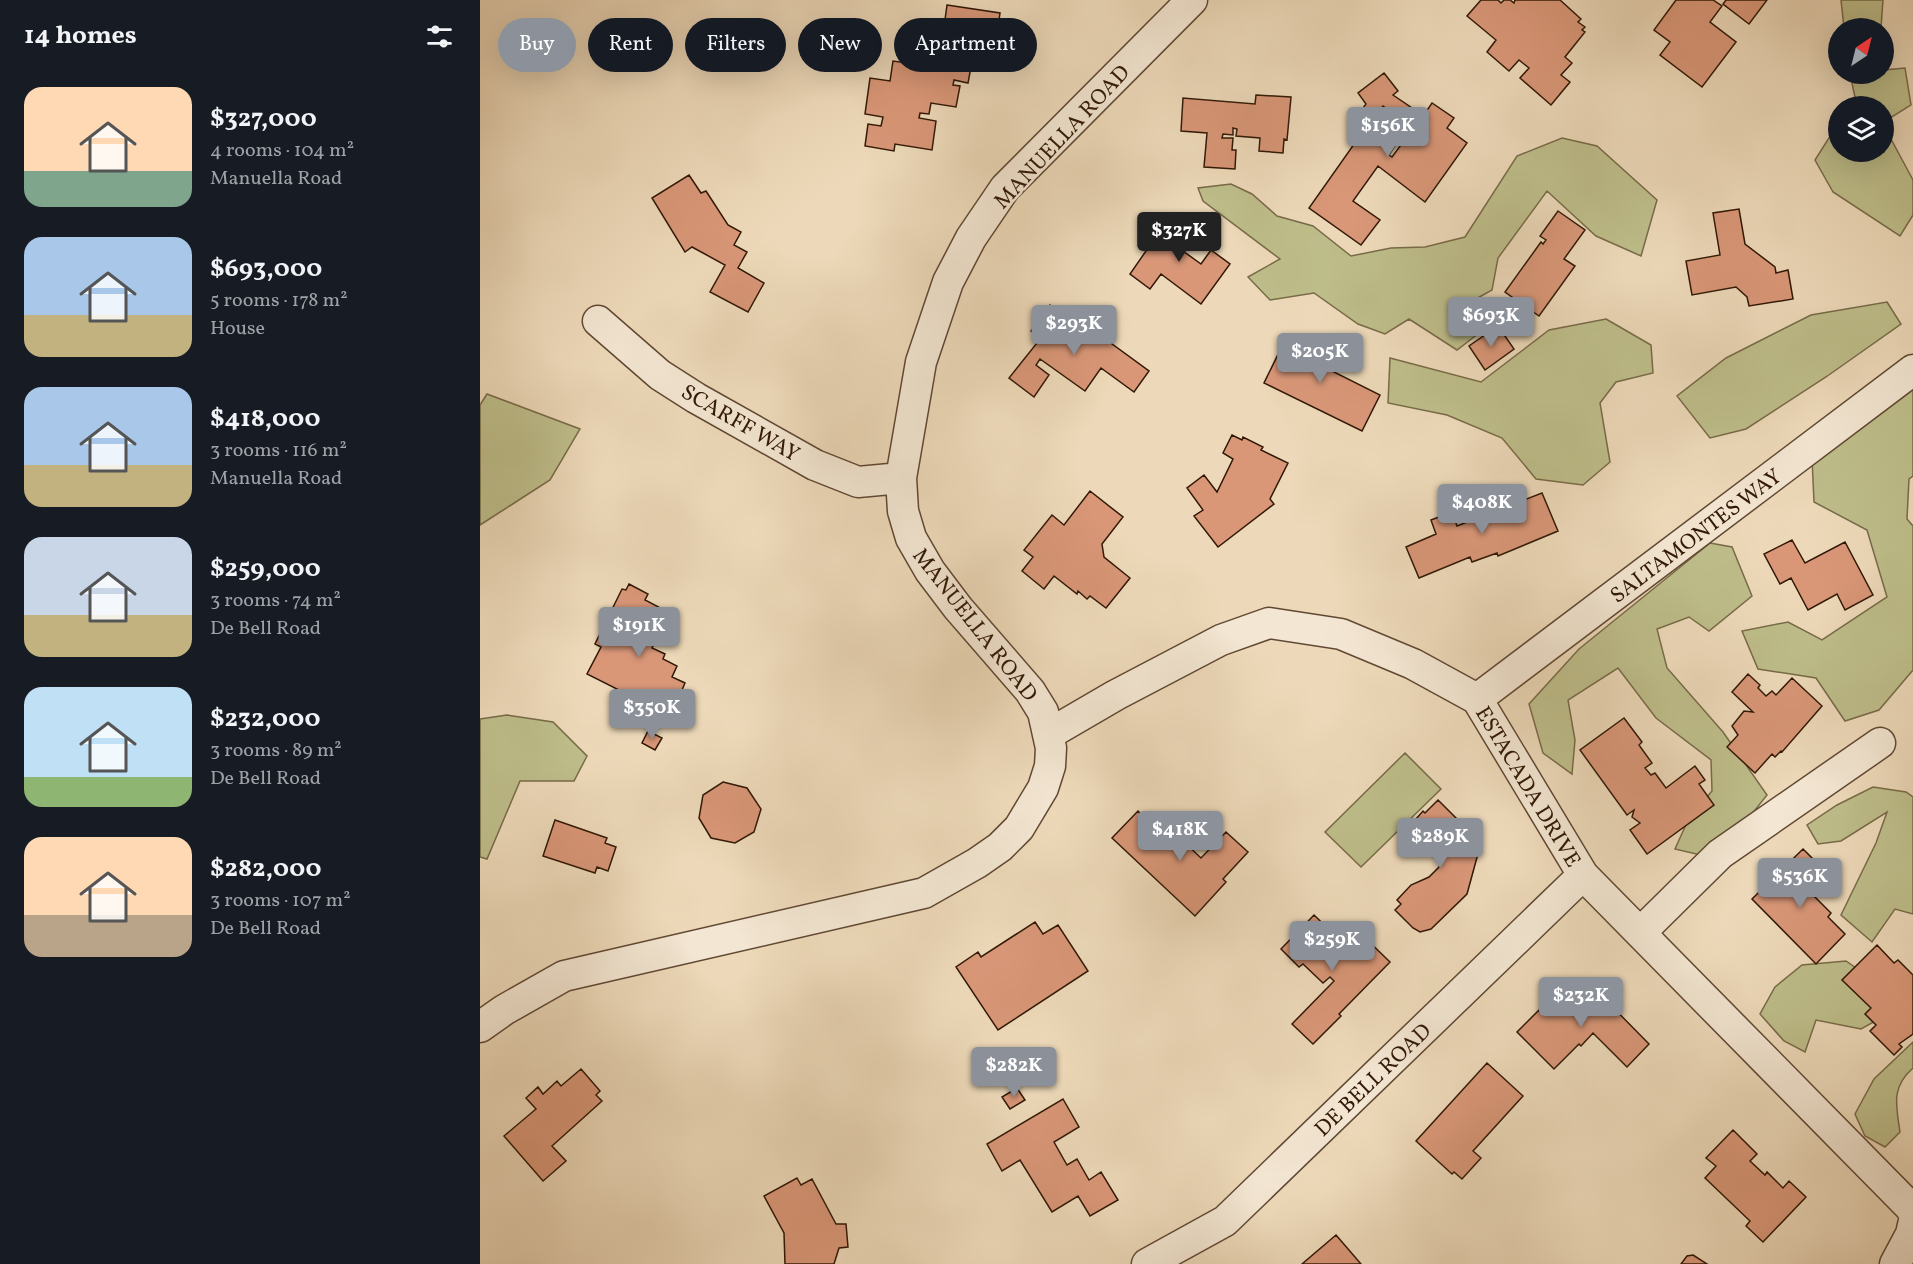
<!DOCTYPE html>
<html lang="en">
<head>
<meta charset="utf-8">
<style>
	:root { --surface:#171b24; --page:#242831; --text:#f1f3f6; --muted:#9ea1a6; --accent:#8c9099 }
	body { margin:0; font-family:Vollkorn,serif; background:var(--page); color:var(--text); height:100vh; display:flex; flex-direction:column; font-size:22px; white-space:nowrap }
	* { box-sizing:border-box; margin:0 }
	p { font-size:20px; color:var(--muted) }
	.icon { flex:none; width:33px; height:33px; fill:none; stroke:currentColor; stroke-width:2; stroke-linecap:round; stroke-linejoin:round }
	.map { position:relative; flex:1; overflow:hidden }
	.sheet { display:flex; flex-direction:column; background:var(--surface); width:480px }
	.sheet>* { flex:none }
	.banner { position:absolute; left:18px; top:18px; width:570px; height:54px; display:flex; gap:12px }
	.needle { width:39px; rotate:35deg }
	.fabs { position:absolute; left:1348px; top:18px; display:grid; gap:12px }
	.fabs a { display:grid; place-items:center; width:66px; height:66px; border-radius:50%; background:var(--surface); box-shadow:0 6px 24px #0002; font-size:30px }
	.price { position:absolute; translate:-50% -51px; padding:0 14px; border-radius:6px; background:var(--accent); color:#fff; font-size:20px; line-height:39px; filter:drop-shadow(0 2px 3px #0008) }
	.price::after { content:''; position:absolute; left:50%; top:36px; width:18px; height:14px; margin-left:-9px; background:inherit; clip-path:polygon(0 0,100% 0,50% 100%) }
	.price.current { background:#222; color:#fff }
	ul { padding:0; list-style:none }
	li { display:flex; align-items:center; gap:18px; height:150px; padding:0 24px }
	li span { display:grid; place-items:center; flex:none; width:168px; height:120px; border-radius:18px; color:#555 }
	li>.icon { margin-inline-start:auto }
	span .icon { width:72px; height:72px; fill:#fffc; stroke-width:1 }
	li b { font-size:26px }
	h2 { display:flex; justify-content:space-between; align-items:center; height:72px; padding:0 24px; font-size:26px }
	.tag { padding:0 21px; border-radius:27px; background:var(--surface); box-shadow:0 6px 24px #0002; font-size:21px; line-height:54px }
	.tag.current { background:var(--accent); color:#fff }
	main { display:flex; flex:1; min-height:0 }
	.map>svg:first-child { display:block }
	.green { fill:#bebe8b; stroke:#786b48; stroke-width:1.5 }
	.building { fill:#d99778; stroke:#311806; stroke-width:1.5; fill-rule:evenodd }
	.lines { fill:none; stroke-linecap:round; stroke-linejoin:round }
	.street-casing { stroke:#604833; stroke-width:33 }
	.street { stroke:#f3e6d2; stroke-width:30 }
	.labels { text-anchor:middle; stroke-width:5; stroke-linejoin:round; paint-order:stroke }
	.street-label { font-size:22px; fill:#311806; stroke:#f3e6d2 }
</style>
</head>
<body>
<main>
<section class="sheet">
<h2>14 homes<svg class="icon" aria-label="filters" viewBox="0 0 24 24"><path d="M4 7h16M4 17h16"/><circle cx="9" cy="7" r="2"/><circle cx="15" cy="17" r="2"/></svg></h2>
<ul>
<li><span style="background:linear-gradient(#ffd9b3 70%,#7fa58c 0)"><svg class="icon" aria-label="home" viewBox="0 0 24 24"><path d="M3 11l9-7 9 7M6 9v11h12V9"/></svg></span><div><b>$327,000</b><p>4 rooms · 104 m²</p><p>Manuella Road</p></div></li>
<li><span style="background:linear-gradient(#a9c7e8 65%,#c2b280 0)"><svg class="icon" aria-label="home" viewBox="0 0 24 24"><path d="M3 11l9-7 9 7M6 9v11h12V9"/></svg></span><div><b>$693,000</b><p>5 rooms · 178 m²</p><p>House</p></div></li>
<li><span style="background:linear-gradient(#a9c7e8 65%,#c2b280 0)"><svg class="icon" aria-label="home" viewBox="0 0 24 24"><path d="M3 11l9-7 9 7M6 9v11h12V9"/></svg></span><div><b>$418,000</b><p>3 rooms · 116 m²</p><p>Manuella Road</p></div></li>
<li><span style="background:linear-gradient(#c9d6e8 65%,#c2b280 0)"><svg class="icon" aria-label="home" viewBox="0 0 24 24"><path d="M3 11l9-7 9 7M6 9v11h12V9"/></svg></span><div><b>$259,000</b><p>3 rooms · 74 m²</p><p>De Bell Road</p></div></li>
<li><span style="background:linear-gradient(#bfe0f5 75%,#8fb573 0)"><svg class="icon" aria-label="home" viewBox="0 0 24 24"><path d="M3 11l9-7 9 7M6 9v11h12V9"/></svg></span><div><b>$232,000</b><p>3 rooms · 89 m²</p><p>De Bell Road</p></div></li>
<li><span style="background:linear-gradient(#ffd9b3 65%,#b9a48a 0)"><svg class="icon" aria-label="home" viewBox="0 0 24 24"><path d="M3 11l9-7 9 7M6 9v11h12V9"/></svg></span><div><b>$282,000</b><p>3 rooms · 107 m²</p><p>De Bell Road</p></div></li>
</ul>
</section>
<div class="map">
<svg width="1433" height="1264" viewBox="0 0 1433 1264">
	<rect width="100%" height="100%" fill="#edd9b9"/>
	<filter id="stains"><feTurbulence type="fractalNoise" baseFrequency=".00333" numOctaves="4"/><feColorMatrix values="0 0 0 0 .2 0 0 0 0 .09 0 0 0 0 .02 0 0 0 .5 -.17"/></filter>
	<radialGradient id="worn" r=".72"><stop offset=".6" stop-color="#630" stop-opacity="0"/><stop offset="1" stop-color="#630" stop-opacity=".3"/></radialGradient>
	<path class="green" d="M1361,0H1403L1401,28H1364Z
		M1425,68L1431,105L1404,122V106H1369L1375,97L1370,74H1404V70Z
		M1359,122V152H1404V126L1433,180V215L1420,236L1353,192L1335,160Z
		M1082,138L1117,146L1177,200L1161,256L1116,236L1067,191L1018,258L1012,290L980,308L1003,330L977,350L929,319L905,334L878,324L834,293L790,300L768,277L800,259L723,201L718,188L751,184L772,194L797,216L833,226L871,256L911,248L945,247L985,237L1037,156Z
		M1407,302L1421,324L1346,377L1266,429L1230,438L1197,396L1246,358L1331,315Z
		M1126,319L1171,345L1173,373L1136,382L1120,403L1130,462L1103,485L1056,479L1022,438L967,415L908,403L910,358L1001,382L1069,330Z
		M1433,383V476L1429,479L1427,519L1433,526V670L1399,710L1365,721L1336,678L1278,669L1262,631L1308,622L1342,640L1407,597L1387,530L1334,502L1332,458Z
		M7,394L100,429L70,480L0,525V405Z
		M1230,543L1252,547L1272,596L1229,631L1209,617L1177,629L1187,668L1243,732L1287,795L1256,834L1229,857L1195,849L1209,818L1232,791L1231,760L1176,718L1138,668L1088,700L1095,740L1092,774L1063,753L1049,704L1099,649Z
		M27,715L73,722L107,756L94,781H40L7,859L0,857V719Z
		M925,753L961,789L881,867L845,832Z
		M1393,787L1426,792L1433,797V914L1415,909L1392,942L1361,915L1396,843L1407,812L1361,841L1338,844L1327,825L1357,805Z
		M1366,961L1395,981L1406,1015L1381,1029L1336,1020L1325,1052L1304,1041L1280,1014L1295,987L1322,965Z
		M1433,1042V1068C1411,1087 1416,1105 1420,1132L1405,1147L1385,1136L1375,1114L1394,1079Z"/>
	<path class="building" d="M1001,0H1018L1021,3L1024,0H1030L1034,3L1035,0H1080L1101,19L1098,22L1105,27L1102,30L1105,32L1085,57L1092,63L1081,75L1090,82L1071,105L1040,78L1049,68L1039,60L1029,71L1007,52L1016,40L987,16Z
		M1196,0H1233L1242,6L1230,22L1256,42L1222,87L1180,55L1190,42L1174,30Z
		M1246,0H1287L1269,24L1243,4Z
		M467,5L520,13L518,27L511,26L510,30L516,31L512,53L494,50L492,59L485,58L483,67H491L488,83L474,80L473,85L480,86L476,107L451,103L449,114L440,113L439,118L456,121L452,150L415,144L414,151L385,146L388,124L401,126L403,117L385,114L390,78L410,81L413,61L441,65L444,44H441L442,34L452,25L464,27Z
		M904,73L918,91L913,95L932,108L926,117L937,125L952,103L974,118L967,128L987,143L945,202L898,166L873,201L900,220L881,245L829,208L884,130L889,133L895,124L880,112L886,104L878,93ZM903,106L907,109L900,118L893,112L900,110ZM917,142L921,145L912,157L909,155Z
		M776,95L811,97L807,140L804,139L803,153L779,151L780,138L756,136L757,129L753,128V135L743,134L742,138H753L752,150H756L755,169L724,167L727,133L701,131L703,98L775,104Z
		M209,175L221,193L226,191L248,225L261,232L254,245L267,252L258,268L284,283L268,312L230,292L245,265L212,247L205,252L172,198Z
		M1259,209L1265,244L1295,267L1296,273L1308,270L1313,299L1269,306L1267,297L1256,287L1212,295L1206,261L1240,255L1233,213Z
		M1078,211L1105,230L1084,259L1095,266L1059,316L1025,292L1061,242L1063,244L1066,240L1060,236Z
		M691,215L716,234L703,251L721,264L731,250L750,264L721,304L681,274L670,289L650,274Z
		M570,305L614,337L617,333L669,371L654,392L621,368L605,391L560,359L556,365L569,375L554,397L529,378L561,338L551,331Z
		M1018,326L1034,349L1005,370L989,346Z
		M808,334L844,352L838,364L900,395L882,431L784,383Z
		M752,435L762,440L763,437L783,447L781,450L808,463L790,499L794,504L738,547L714,516L723,510L707,488L724,475L737,492L753,459L743,453Z
		M610,491L643,517L622,544L624,557L650,578L626,608L610,596L607,599L598,591L597,594L574,576L564,589L542,571L553,557L544,550L572,515L584,525Z
		M1062,493L1078,531L1018,556L1017,553L992,562L990,557L939,578L926,547L956,534L951,520L972,512L977,526Z
		M1312,540L1325,563L1365,542L1393,595L1365,610L1357,594L1328,610L1311,578L1300,584L1284,554Z
		M149,584L168,594L165,600L190,613L172,648L185,654L183,659L197,666L192,677L205,683L202,690L210,693L193,726L141,700L145,693L107,674L121,647L115,644L142,589L146,590Z
		M1268,674L1280,685L1278,688L1286,696L1292,691L1296,695L1312,678L1342,706L1302,752L1301,751L1295,757L1292,754L1275,773L1247,747L1258,735L1252,726L1264,711L1273,712L1252,692Z
		M1144,718L1162,742L1159,745L1172,763L1165,768L1171,775L1175,773L1186,788L1215,766L1225,780L1219,784L1234,805L1167,854L1150,830L1160,823L1152,817L1154,810L1147,815L1100,750Z
		M168,731L182,738L175,750L162,743Z
		M243,782L267,788L281,809L274,832L255,843L231,838L219,818L223,795Z
		M958,800L982,824L975,831L1002,839L987,894L951,929L940,932L933,928L915,910L921,904L917,900L931,885L949,877L959,867L961,861L927,829L943,811L945,813Z
		M658,811L675,828L678,825L699,844L702,840L721,858L746,832L768,852L743,879L746,882L715,916L632,838Z
		M75,820L127,838L125,843L136,847L128,871L117,867L115,873L63,856Z
		M1323,849L1340,866L1322,884L1351,913L1348,917L1365,934L1336,964L1272,899Z
		M834,915L864,944L878,931L910,962L859,1014L861,1016L833,1044L812,1024L854,981L850,977L843,983L823,964L819,967L801,949Z
		M555,922L563,934L578,925L608,971L518,1030L476,967L498,952L501,957Z
		M1397,945L1414,963L1418,960L1433,975V1034L1419,1044L1422,1047L1414,1055L1390,1031L1396,1025L1385,1014L1391,1008L1362,980Z
		M1104,978L1169,1044L1147,1067L1113,1033L1101,1046L1099,1044L1074,1069L1037,1032L1059,1010L1062,1013L1075,1000L1078,1005Z
		M1007,1063L1043,1096L993,1151L1001,1158L982,1179L974,1172L972,1174L936,1141Z
		M101,1069L120,1091L116,1095L122,1101L72,1146L86,1161L63,1181L24,1136L56,1109L46,1098L58,1087L63,1094L77,1081L81,1086Z
		M537,1088L545,1100L530,1109L522,1097Z
		M583,1099L599,1127L574,1142L587,1165L597,1159L609,1180L621,1172L638,1200L610,1216L598,1196L572,1212L540,1160L522,1171L507,1144Z
		M1253,1130L1277,1154L1270,1161L1285,1175L1287,1172L1303,1188L1309,1181L1326,1197L1283,1242L1266,1226L1270,1221L1225,1178L1236,1166L1226,1158Z
		M317,1178L321,1185L332,1179L356,1224H366L368,1247L359,1248L354,1264H305L304,1233L284,1196Z
		M856,1235L881,1264H822Z
		M1213,1255L1227,1264H1201L1207,1256Z"/>
	<g class="lines">
		<g class="street-casing">
			<path id="street" d="M118,321L180,375L216,398L335,465L378,482L421,478
				M997,699L1433,370
				M569,734L636,695L741,640L789,623L861,634L933,664L997,699L1103,875L1432,1209L1433,1213
				M1160,933L1240,854L1400,743
				M0,1027L24,1010L84,976L444,893L497,863L520,847L539,828L563,788L570,766L571,748L563,712L550,691L478,608L450,571L431,538L423,511L421,478L441,362L468,282L491,238L525,188L712,0
				M667,1264L745,1221L1103,875
				M1415,1264L1431,1234L1433,1225"/>
		</g>
		<use href="#street" class="street"/>
	</g>
	<g class="labels">
		<g class="street-label">
			<text transform="translate(581 136) rotate(-47)" y="8">MANUELLA ROAD</text>
			<text transform="translate(261 422) rotate(30)" y="8">SCARFF WAY</text>
			<text transform="translate(1215 535) rotate(-37)" y="8">SALTAMONTES WAY</text>
			<text transform="translate(496 624) rotate(52)" y="8">MANUELLA ROAD</text>
			<text transform="translate(1049 786) rotate(59)" y="8">ESTACADA DRIVE</text>
			<text transform="translate(892 1079) rotate(-44)" y="8">DE BELL ROAD</text>
		</g>
	</g>
	<rect width="100%" height="100%" filter="url(#stains)"/>
	<rect width="100%" height="100%" fill="url(#worn)"/>
</svg>
<div class="fabs">
<a><svg class="needle" viewBox="-14 -14 28 28"><path d="M0-13l5 13h-10z" fill="#e53935"/><path d="M0 13l5-13h-10z" fill="#9ea1a6"/></svg></a>
<a><svg class="icon" aria-label="layers" viewBox="0 0 24 24"><path d="M12 4l9 5-9 5-9-5zM3 14l9 5 9-5"/></svg></a>
</div>
<b class="price" style="left:908px;top:158px">$156K</b>
<b class="price current" style="left:699px;top:263px">$327K</b>
<b class="price" style="left:1011px;top:348px">$693K</b>
<b class="price" style="left:594px;top:356px">$293K</b>
<b class="price" style="left:840px;top:384px">$205K</b>
<b class="price" style="left:1002px;top:535px">$408K</b>
<b class="price" style="left:159px;top:658px">$191K</b>
<b class="price" style="left:172px;top:740px">$350K</b>
<b class="price" style="left:700px;top:862px">$418K</b>
<b class="price" style="left:960px;top:869px">$289K</b>
<b class="price" style="left:1320px;top:909px">$536K</b>
<b class="price" style="left:852px;top:972px">$259K</b>
<b class="price" style="left:1101px;top:1028px">$232K</b>
<b class="price" style="left:534px;top:1098px">$282K</b>
<div class="banner">
<a class="tag current">Buy</a>
<a class="tag">Rent</a>
<a class="tag">Filters</a>
<a class="tag">New</a>
<a class="tag">Apartment</a>
</div>
</div>
</main>
</body>
</html>
